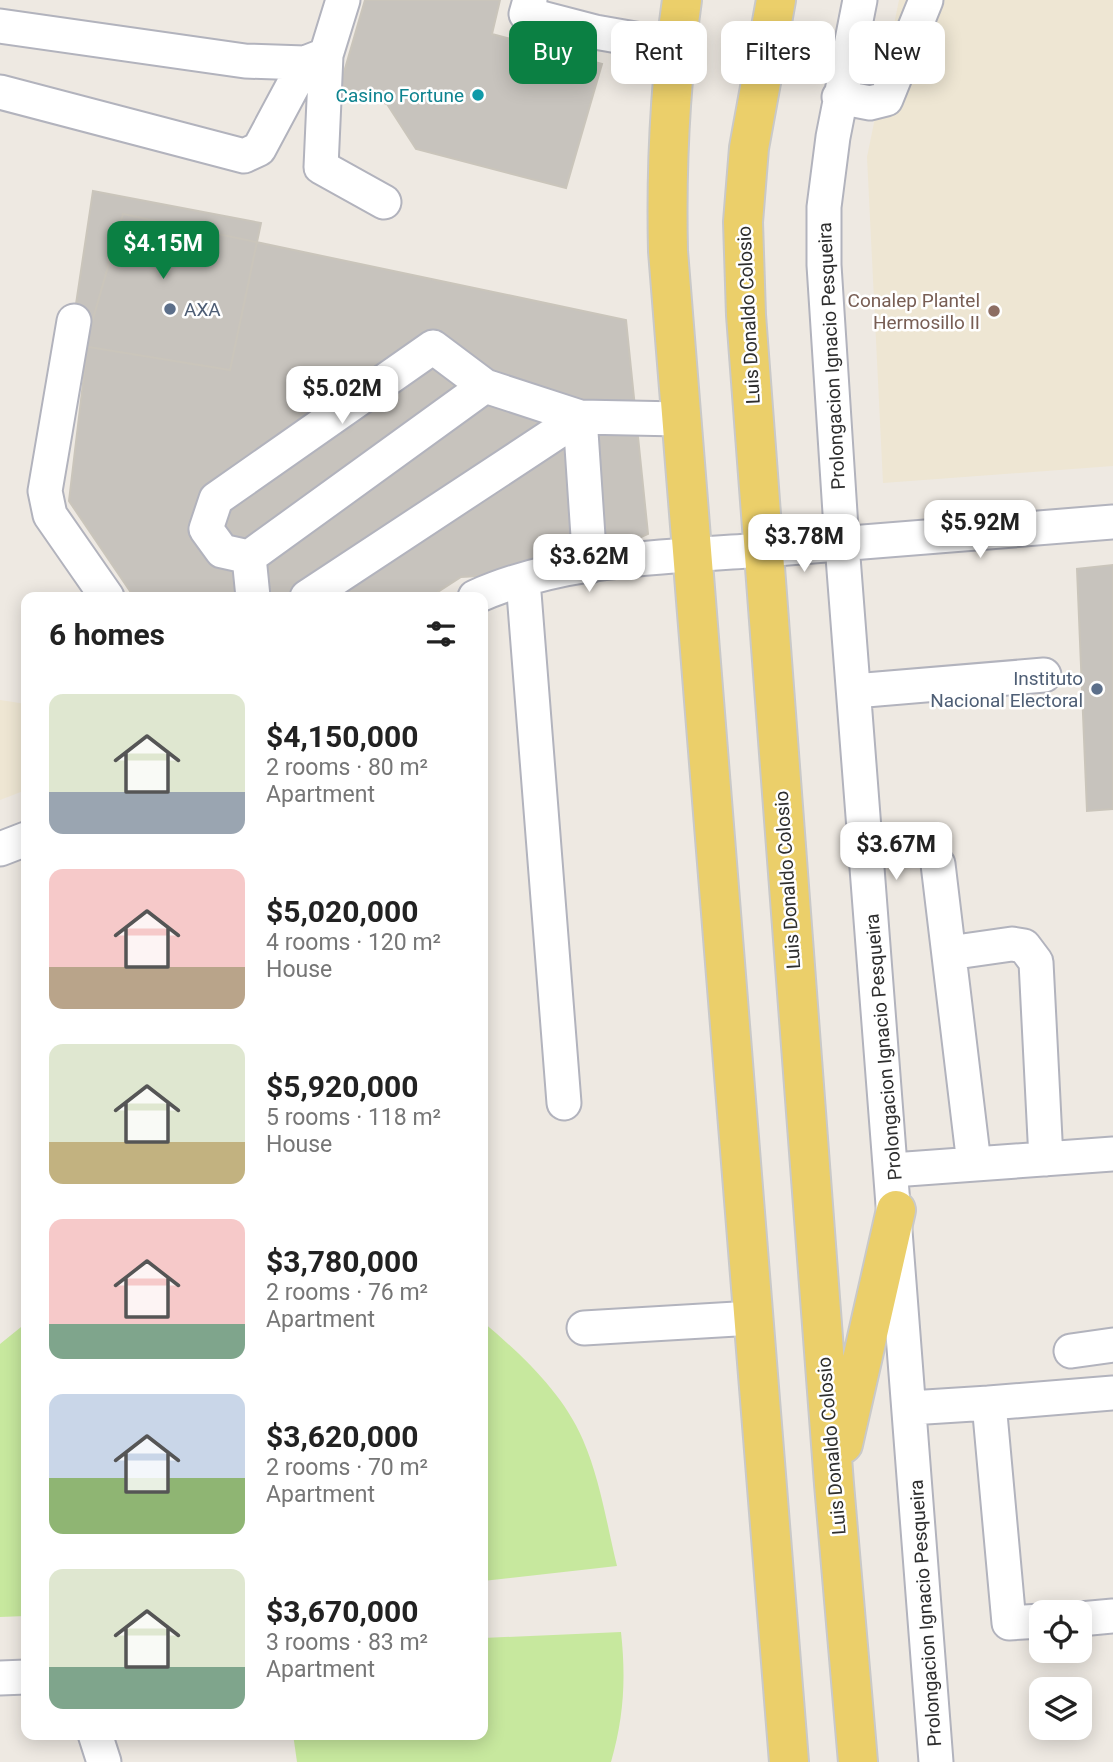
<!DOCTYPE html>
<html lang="en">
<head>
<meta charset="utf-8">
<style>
	:root { --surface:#fff; --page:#f6f6f6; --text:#222; --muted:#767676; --accent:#0b8043 }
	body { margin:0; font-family:Roboto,sans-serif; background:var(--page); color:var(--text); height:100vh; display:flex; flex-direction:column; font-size:26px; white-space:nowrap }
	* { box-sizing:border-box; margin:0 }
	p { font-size:23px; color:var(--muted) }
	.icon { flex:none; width:38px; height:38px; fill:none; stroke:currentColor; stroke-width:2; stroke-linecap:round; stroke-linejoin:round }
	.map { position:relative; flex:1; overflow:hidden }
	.panel { position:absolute; left:21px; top:592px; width:467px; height:1148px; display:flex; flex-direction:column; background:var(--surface); border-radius:14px; box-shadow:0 4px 18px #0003 }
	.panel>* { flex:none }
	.top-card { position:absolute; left:509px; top:21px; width:499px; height:63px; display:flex; gap:14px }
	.buttons { position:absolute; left:1029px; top:1600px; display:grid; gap:14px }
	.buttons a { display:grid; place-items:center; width:63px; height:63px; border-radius:14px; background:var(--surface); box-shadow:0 4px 18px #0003; font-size:35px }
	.price { position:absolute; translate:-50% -60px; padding:0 16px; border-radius:14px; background:#fff; color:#222; font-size:23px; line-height:46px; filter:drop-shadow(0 2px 4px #0008) }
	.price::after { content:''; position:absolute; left:50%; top:42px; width:21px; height:16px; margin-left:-10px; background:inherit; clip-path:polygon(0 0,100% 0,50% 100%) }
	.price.current { background:var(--accent); color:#fff }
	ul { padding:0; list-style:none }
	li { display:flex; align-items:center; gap:21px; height:175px; padding:0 28px }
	li span { display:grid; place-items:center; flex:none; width:196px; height:140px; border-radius:14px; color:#555 }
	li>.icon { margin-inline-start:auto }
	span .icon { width:84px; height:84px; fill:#fffc; stroke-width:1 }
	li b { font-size:30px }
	h2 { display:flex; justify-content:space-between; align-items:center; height:84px; padding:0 28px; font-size:30px }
	.chip { padding:0 24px; border-radius:14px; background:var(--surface); box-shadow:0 4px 18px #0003; font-size:24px; line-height:63px }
	.chip.current { background:var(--accent); color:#fff }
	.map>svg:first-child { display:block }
	.education { fill:#eee6d3 }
	.pitch { fill:#c7e89e }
	.building { fill:#c7c3bd; stroke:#cac5bb; stroke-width:2 }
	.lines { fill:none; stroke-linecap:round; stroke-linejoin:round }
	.minor-casing { stroke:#b2b3bd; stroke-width:37 }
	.major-casing { stroke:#c9c9c9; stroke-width:42 }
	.minor { stroke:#fff; stroke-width:33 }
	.major { stroke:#ebcf6a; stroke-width:38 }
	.culture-dot { fill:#0f9aa8; stroke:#fff; stroke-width:2.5 }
	.service-dot { fill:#5c6f8a; stroke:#fff; stroke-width:2.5 }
	.education-dot { fill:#8d6e63; stroke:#fff; stroke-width:2.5 }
	.labels { text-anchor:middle; stroke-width:5; stroke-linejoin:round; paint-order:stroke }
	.culture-label { font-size:19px; fill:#0d838f; stroke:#fff; text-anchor:end }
	.education-label { font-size:19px; fill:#785e54; stroke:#fff; text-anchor:end }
	.service-label { font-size:19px; fill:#4e5e75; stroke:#fff; text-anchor:start }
	.street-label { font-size:19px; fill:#2e2e2e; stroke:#fff }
</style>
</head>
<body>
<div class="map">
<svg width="1113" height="1762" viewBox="0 0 1113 1762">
	<rect width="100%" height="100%" fill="#eee9e2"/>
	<path class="education" d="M899,0H1113V466L883,483L867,157Z
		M0,700L26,704V790L0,800Z"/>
	<path class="pitch" d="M483,1322C522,1355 563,1393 583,1440C600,1479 607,1525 617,1566L483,1581Z
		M26,1323V1616L0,1617V1344Z
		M621,1632C626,1678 624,1717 611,1762H297L293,1734H483V1638Z"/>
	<path class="building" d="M365,0H500L492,34L602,64L566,188L416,149L387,104L340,86Z
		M93,191L261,223L230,370L70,344Z
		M123,214L626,320L648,534L568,571L461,577L430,597H134L69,501L89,333Z
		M1113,565V809L1087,811L1077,569Z"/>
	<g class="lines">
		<g class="minor-casing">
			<path id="minor" d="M343,0L326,55L321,167L384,202
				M530,0L526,14L595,32L675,46
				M860,0L833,137L824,207V265L842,544L936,1762
				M0,26L245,61L305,63L323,56
				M0,92L244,156L259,149L305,63
				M839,97L870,103L886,99L926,0
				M74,321L45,491L50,515L107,597
				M485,386L249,557L222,551L206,529L216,499L433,347L485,386L580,417L680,419
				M249,557L253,597
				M523,580L564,1103
				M307,597L580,417L590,566
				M475,597C563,557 669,557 763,550C880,541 996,531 1113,522
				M854,691L1044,675
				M0,849L26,839
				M938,864L974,1164
				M949,953L1012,944L1024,946L1036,962L1046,1159
				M893,1170L1113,1154
				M584,1328L753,1318
				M1071,1351L1113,1345
				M910,1408L989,1403
				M1080,1619L1113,1616
				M1041,1621L1009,1623L989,1403L1113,1393
				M0,1678L26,1677
				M95,1734L104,1762"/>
		</g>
		<g class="major-casing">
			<path id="major" d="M682,0C670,84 666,166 668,251L789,1762
				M776,0L749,148L743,222L746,315L834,1484L858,1762
				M843,1444L896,1210"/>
		</g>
		<use href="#minor" class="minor"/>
		<use href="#major" class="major"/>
	</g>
	<circle class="culture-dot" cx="478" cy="95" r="7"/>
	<g class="service-dot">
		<circle cx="170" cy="309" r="7"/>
		<circle cx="1097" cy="689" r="7"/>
	</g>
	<circle class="education-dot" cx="994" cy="311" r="7"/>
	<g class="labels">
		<g class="culture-label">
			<text x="464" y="102">Casino Fortune</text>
		</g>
		<g class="education-label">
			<text x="980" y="307">Conalep Plantel<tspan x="980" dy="22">Hermosillo II</tspan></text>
		</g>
		<g class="service-label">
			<text x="184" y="316">AXA</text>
			<text x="1083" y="685" text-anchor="end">Instituto<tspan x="1083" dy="22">Nacional Electoral</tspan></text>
		</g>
		<g class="street-label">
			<text transform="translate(748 315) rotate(-93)" y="7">Luis Donaldo Colosio</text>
			<text transform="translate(831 356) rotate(-93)" y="7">Prolongacion Ignacio Pesqueira</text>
			<text transform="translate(787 880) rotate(-94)" y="7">Luis Donaldo Colosio</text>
			<text transform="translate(883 1047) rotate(-95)" y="7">Prolongacion Ignacio Pesqueira</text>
			<text transform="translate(831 1446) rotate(-95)" y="7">Luis Donaldo Colosio</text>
			<text transform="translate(925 1613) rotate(-94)" y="7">Prolongacion Ignacio Pesqueira</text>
		</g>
	</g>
</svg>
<div class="buttons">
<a><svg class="icon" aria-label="locate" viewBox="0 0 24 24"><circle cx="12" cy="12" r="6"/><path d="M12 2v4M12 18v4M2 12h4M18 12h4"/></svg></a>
<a><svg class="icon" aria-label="layers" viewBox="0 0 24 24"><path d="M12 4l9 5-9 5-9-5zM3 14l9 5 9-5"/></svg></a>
</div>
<b class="price current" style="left:163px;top:281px">$4.15M</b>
<b class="price" style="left:342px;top:426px">$5.02M</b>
<b class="price" style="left:980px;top:560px">$5.92M</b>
<b class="price" style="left:804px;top:574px">$3.78M</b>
<b class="price" style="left:589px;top:594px">$3.62M</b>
<b class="price" style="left:896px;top:882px">$3.67M</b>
<div class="top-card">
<a class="chip current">Buy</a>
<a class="chip">Rent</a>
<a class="chip">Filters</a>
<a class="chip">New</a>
</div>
<section class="panel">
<h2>6 homes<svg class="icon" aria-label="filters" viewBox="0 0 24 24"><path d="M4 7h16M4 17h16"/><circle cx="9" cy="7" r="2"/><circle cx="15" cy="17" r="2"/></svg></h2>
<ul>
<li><span style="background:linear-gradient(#dfe7d0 70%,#9aa5b1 0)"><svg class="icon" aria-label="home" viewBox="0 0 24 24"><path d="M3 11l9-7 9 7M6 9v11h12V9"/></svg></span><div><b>$4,150,000</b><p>2 rooms · 80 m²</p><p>Apartment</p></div></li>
<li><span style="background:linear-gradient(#f6c9c9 70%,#b9a48a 0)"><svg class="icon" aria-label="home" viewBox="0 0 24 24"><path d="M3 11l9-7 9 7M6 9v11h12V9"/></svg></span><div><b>$5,020,000</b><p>4 rooms · 120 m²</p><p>House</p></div></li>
<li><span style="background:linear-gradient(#dfe7d0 70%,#c2b280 0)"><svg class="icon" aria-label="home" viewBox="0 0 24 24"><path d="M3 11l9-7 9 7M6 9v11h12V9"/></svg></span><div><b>$5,920,000</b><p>5 rooms · 118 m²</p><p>House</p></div></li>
<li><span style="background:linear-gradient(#f6c9c9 75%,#7fa58c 0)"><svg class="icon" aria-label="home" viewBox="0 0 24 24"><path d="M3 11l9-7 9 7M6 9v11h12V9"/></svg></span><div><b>$3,780,000</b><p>2 rooms · 76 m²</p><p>Apartment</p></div></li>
<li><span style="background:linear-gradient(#c9d6e8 60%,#8fb573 0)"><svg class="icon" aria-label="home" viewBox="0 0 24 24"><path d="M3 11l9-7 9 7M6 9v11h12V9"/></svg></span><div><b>$3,620,000</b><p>2 rooms · 70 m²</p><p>Apartment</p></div></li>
<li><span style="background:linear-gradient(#dfe7d0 70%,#7fa58c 0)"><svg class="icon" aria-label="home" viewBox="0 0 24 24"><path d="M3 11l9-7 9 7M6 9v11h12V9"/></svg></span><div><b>$3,670,000</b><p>3 rooms · 83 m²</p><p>Apartment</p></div></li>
</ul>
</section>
</div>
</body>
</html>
